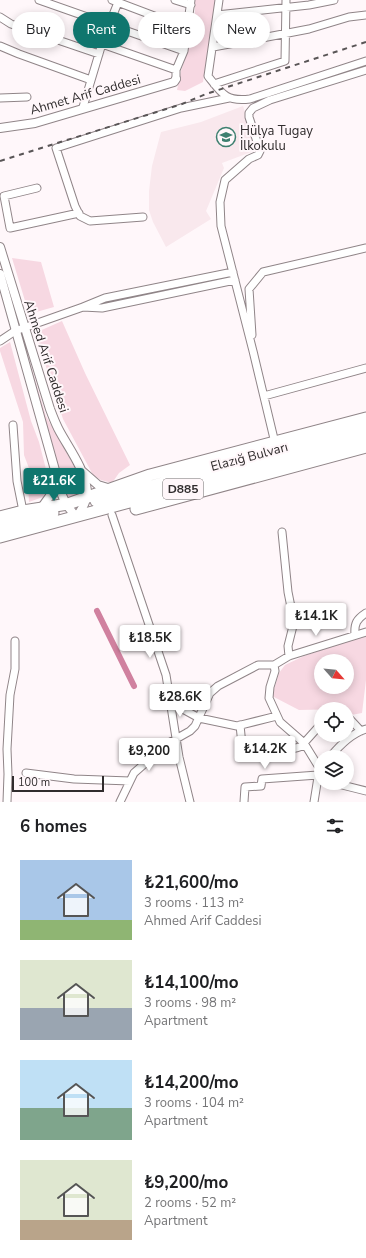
<!DOCTYPE html>
<html lang="en">
<head>
<meta charset="utf-8">
<style>
	:root { --surface:#fff; --page:#f2f2f2; --text:#202124; --muted:#757577; --accent:#0f766e }
	body { margin:0; font-family:"Nunito Sans",sans-serif; background:var(--page); color:var(--text); height:100vh; display:flex; flex-direction:column; font-size:15px; white-space:nowrap }
	* { box-sizing:border-box; margin:0 }
	p { font-size:13px; color:var(--muted) }
	.icon { flex:none; width:22px; height:22px; fill:none; stroke:currentColor; stroke-width:2; stroke-linecap:round; stroke-linejoin:round }
	.map { position:relative; height:802px; overflow:hidden }
	.sheet { display:flex; flex-direction:column; background:var(--surface); flex:1 }
	.sheet>* { flex:none }
	.hud { position:absolute; left:12px; top:12px; width:342px; height:36px; display:flex; gap:8px }
	.needle { width:26px; rotate:117deg }
	.buttons { position:absolute; left:314px; top:654px; display:grid; gap:8px }
	.buttons a { display:grid; place-items:center; width:40px; height:40px; border-radius:50%; background:var(--surface); box-shadow:0 2px 10px #0003; font-size:20px }
	.scale { position:absolute; left:12px; bottom:10px; width:92px; box-sizing:border-box; padding-left:4px; border:2px solid #302c2d; border-top:0; font-size:11px; line-height:14px; white-space:nowrap; color:#302c2d; -webkit-text-stroke:3px #fff7fa; paint-order:stroke }
	.price { position:absolute; translate:-50% -34px; padding:0 9px; border-radius:4px; background:#fff; color:#222; font-size:13px; line-height:26px; filter:drop-shadow(0 1px 2px #0008) }
	.price::after { content:''; position:absolute; left:50%; top:24px; width:12px; height:9px; margin-left:-6px; background:inherit; clip-path:polygon(0 0,100% 0,50% 100%) }
	.price.current { background:var(--accent); color:#fff }
	ul { padding:0; list-style:none }
	li { display:flex; align-items:center; gap:12px; height:100px; padding:0 20px }
	li span { display:grid; place-items:center; flex:none; width:112px; height:80px; border-radius:0px; color:#555 }
	li>.icon { margin-inline-start:auto }
	span .icon { width:48px; height:48px; fill:#fffc; stroke-width:1 }
	li b { font-size:17px }
	h2 { display:flex; justify-content:space-between; align-items:center; height:48px; padding:0 20px; font-size:17px }
	.tag { padding:0 14px; border-radius:18px; background:var(--surface); box-shadow:0 2px 10px #0003; font-size:14px; line-height:36px }
	.tag.current { background:var(--accent); color:#fff }
	.map>svg:first-child { display:block }
	.built { fill:#f9e8ed }
	.green { fill:#f7d8e2; fill-rule:evenodd }
	.lines { fill:none; stroke-linecap:round; stroke-linejoin:round }
	.canal { stroke:#d0819f; stroke-width:6 }
	.minor-casing { stroke:#908588; stroke-width:9 }
	.tertiary-casing { stroke:#908588; stroke-width:10 }
	.trunk-casing { stroke:#908588; stroke-width:13 }
	.minor { stroke:#fff; stroke-width:7 }
	.tertiary { stroke:#fff; stroke-width:8 }
	.trunk { stroke:#fff; stroke-width:11 }
	.rail { stroke:#595556; stroke-width:2; stroke-dasharray:5 5; stroke-linecap:butt }
	.labels { text-anchor:middle; stroke-width:4; stroke-linejoin:round; paint-order:stroke }
	.shield { fill:#fff7fa; stroke:#6e696a; stroke-width:1 }
	.shield-label { font-size:12px; font-weight:bold; fill:#302c2d }
	.street-label { font-size:13px; fill:#302c2d; stroke:#fff7fa }
	.poi-label { font-size:13px; fill:#302c2d; stroke:#fff7fa; text-anchor:start }
</style>
</head>
<body>
<div class="map">
<svg width="366" height="802" viewBox="0 0 366 802">
	<rect width="100%" height="100%" fill="#fff7fa"/>
	<path class="built" d="M243,106L257,150L222,163L224,168L206,211L211,219L166,247L153,222L149,210V191L152,166L161,132L201,122Z"/>
	<path class="green" d="M195,0H215L203,82L185,91L177,90L181,71L188,50L195,12Z
		M12,258L41,262L54,307L29,314Z
		M62,321L85,373L130,465L119,473L112,483L101,480L93,475L63,419L35,333Z
		M22,336L46,416L80,477L83,482V493L67,498L20,337Z
		M10,342L31,421L39,442L49,481L43,497L29,502L28,484L30,471L24,455L23,422L0,351V348Z
		M366,635V680L362,713L351,715L347,714V709L299,710L272,696L279,673L285,665L304,656ZM321,661H347V687H321Z"/>
	<g class="lines">
		<path class="canal" d="M97,611L134,686"/>
		<g class="minor-casing">
			<path id="minor" d="M39,0L184,51
				M112,0L186,28
				M175,0L191,5
				M219,0L208,76C222,94 226,102 250,99L366,61
				M217,15L309,5L334,0
				M0,17L11,24L99,54
				M102,44L176,70
				M0,46L19,54L91,80
				M213,47L262,38L309,29L349,17L366,15
				M176,79V70L184,51L191,0
				M214,84L285,61L286,0
				M0,98L27,97
				M83,107L104,37L119,0
				M37,188L4,196L10,228L79,213
				M143,217L90,221L80,216L75,206L56,148L181,108L229,98
				M233,272L105,298L83,307L102,308L235,280
				M252,335L249,289L263,272L366,248
				M0,341L15,331L83,307
				M253,351L275,443
				M254,355L221,226L220,202L225,180L249,159L258,155L260,151L249,117V113L253,108L270,100L366,70
				M264,396L366,368
				M13,425L17,481L23,511
				M112,515L166,675L179,757L190,802
				M282,532L288,592L294,622L288,646L289,656
				M355,635C354,623 357,619 366,613
				M274,665L289,656L366,632
				M170,702L199,718L237,726L277,716
				M347,718H349L361,731
				M240,725L242,745L244,748C265,753 285,753 305,745
				M304,743L321,724
				M330,757C339,746 352,733 366,729
				M26,773L74,779L130,781
				M334,783L366,791
				M7,802L8,774L7,749L10,695L15,669V641
				M120,802L134,773L167,744L190,731L195,726L210,693L218,686L258,665H274L275,671L270,687L269,698L280,722L304,743L320,769
				M244,802L245,787L261,786L262,779L318,775
				M314,802L319,771"/>
		</g>
		<g class="tertiary-casing">
			<path id="tertiary" d="M0,128L35,123L174,82L176,79
				M0,247L50,409C53,417 56,425 60,432C70,450 85,470 87,491C87,501 82,510 76,517L66,504L62,495L0,274
				M82,471L98,485L111,489
				M40,510L52,493L55,478"/>
		</g>
		<g class="trunk-casing">
			<path id="trunk" d="M96,501L366,428
				M136,509L366,447
				M0,517L23,511L68,504L150,475L366,418
				M0,526L53,513
				M0,537L366,438"/>
		</g>
		<use href="#minor" class="minor"/>
		<use href="#tertiary" class="tertiary"/>
		<use href="#trunk" class="trunk"/>
		<path class="rail" d="M0,161L182,104L206,94L366,42"/>
	</g>
	<defs>
		<g id="school-ring" transform="scale(1)"><circle r="9.5" fill="#fff7fa" stroke="#3e8070" stroke-width="1.5"/><path d="M0-5L7-2L0 1L-7-2ZM-4 1L0 2.5L4 1V4Q0 6-4 4Z" fill="#3e8070"/></g>
	</defs>
	<g fill-rule="evenodd">
		<use href="#school-ring" x="226" y="137"/>
	</g>
	<g class="labels">
		<rect class="shield" x="163" y="479" width="40" height="20" rx="3"/>
		<g class="shield-label">
			<text x="183" y="493">D885</text>
		</g>
		<g class="street-label">
			<text transform="translate(85 94) rotate(-16)" y="5">Ahmet Arif Caddesi</text>
			<text transform="translate(47 356) rotate(72)" y="5">Ahmed Arif Caddesi</text>
			<text transform="translate(249 456) rotate(-15)" y="5">Elazığ Bulvarı</text>
		</g>
		<g class="poi-label">
			<text x="240" y="135">Hülya Tugay<tspan x="240" dy="15">İlkokulu</tspan></text>
		</g>
	</g>
</svg>
<div class="buttons">
<a><svg class="needle" viewBox="-14 -14 28 28"><path d="M0-13l5 13h-10z" fill="#e53935"/><path d="M0 13l5-13h-10z" fill="#757577"/></svg></a>
<a><svg class="icon" aria-label="locate" viewBox="0 0 24 24"><circle cx="12" cy="12" r="6"/><path d="M12 2v4M12 18v4M2 12h4M18 12h4"/></svg></a>
<a><svg class="icon" aria-label="layers" viewBox="0 0 24 24"><path d="M12 4l9 5-9 5-9-5zM3 14l9 5 9-5"/></svg></a>
</div>
<div class="scale">100 m</div>
<b class="price current" style="left:54px;top:502px">₺21.6K</b>
<b class="price" style="left:316px;top:637px">₺14.1K</b>
<b class="price" style="left:150px;top:659px">₺18.5K</b>
<b class="price" style="left:180px;top:718px">₺28.6K</b>
<b class="price" style="left:265px;top:770px">₺14.2K</b>
<b class="price" style="left:149px;top:772px">₺9,200</b>
<div class="hud">
<a class="tag">Buy</a>
<a class="tag current">Rent</a>
<a class="tag">Filters</a>
<a class="tag">New</a>
</div>
</div>
<section class="sheet">
<h2>6 homes<svg class="icon" aria-label="filters" viewBox="0 0 24 24"><path d="M4 7h16M4 17h16"/><circle cx="9" cy="7" r="2"/><circle cx="15" cy="17" r="2"/></svg></h2>
<ul>
<li><span style="background:linear-gradient(#a9c7e8 75%,#8fb573 0)"><svg class="icon" aria-label="home" viewBox="0 0 24 24"><path d="M3 11l9-7 9 7M6 9v11h12V9"/></svg></span><div><b>₺21,600/mo</b><p>3 rooms · 113 m²</p><p>Ahmed Arif Caddesi</p></div></li>
<li><span style="background:linear-gradient(#dfe7d0 60%,#9aa5b1 0)"><svg class="icon" aria-label="home" viewBox="0 0 24 24"><path d="M3 11l9-7 9 7M6 9v11h12V9"/></svg></span><div><b>₺14,100/mo</b><p>3 rooms · 98 m²</p><p>Apartment</p></div></li>
<li><span style="background:linear-gradient(#bfe0f5 60%,#7fa58c 0)"><svg class="icon" aria-label="home" viewBox="0 0 24 24"><path d="M3 11l9-7 9 7M6 9v11h12V9"/></svg></span><div><b>₺14,200/mo</b><p>3 rooms · 104 m²</p><p>Apartment</p></div></li>
<li><span style="background:linear-gradient(#dfe7d0 75%,#b9a48a 0)"><svg class="icon" aria-label="home" viewBox="0 0 24 24"><path d="M3 11l9-7 9 7M6 9v11h12V9"/></svg></span><div><b>₺9,200/mo</b><p>2 rooms · 52 m²</p><p>Apartment</p></div></li>
</ul>
</section>
</body>
</html>
